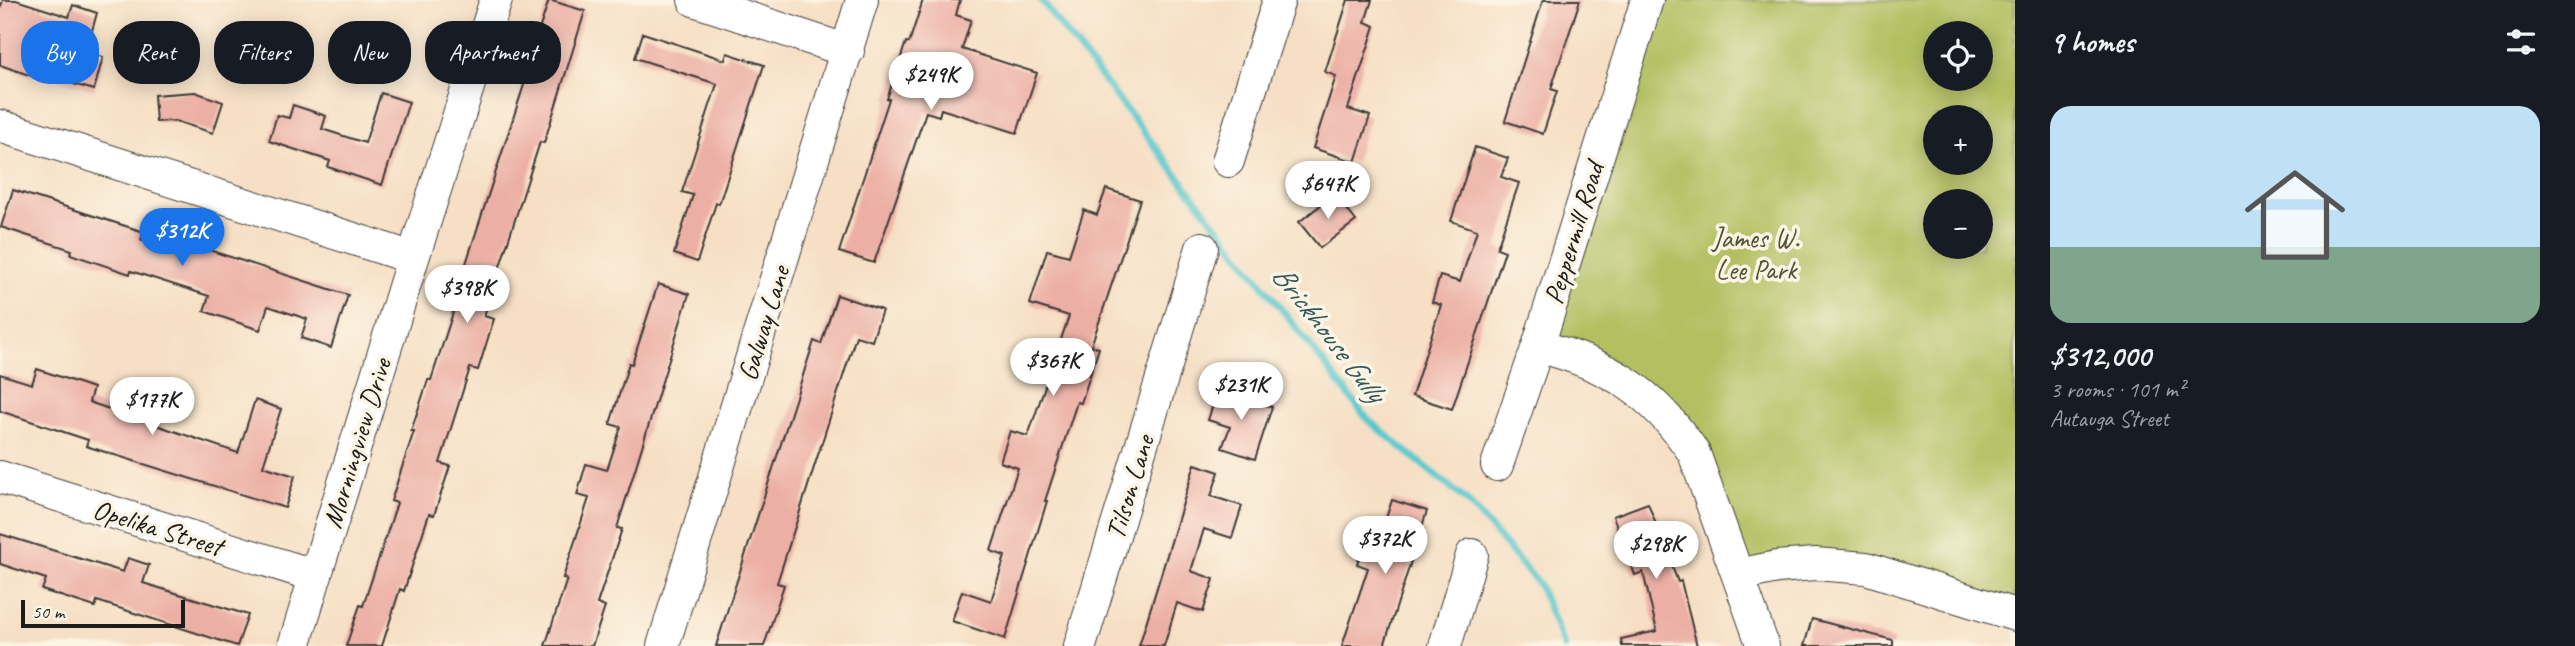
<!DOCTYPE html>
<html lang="en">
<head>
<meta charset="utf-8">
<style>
	:root { --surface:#171b24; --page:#20242c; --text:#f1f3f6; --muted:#9ea1a6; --accent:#1a73e8 }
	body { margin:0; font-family:Caveat,sans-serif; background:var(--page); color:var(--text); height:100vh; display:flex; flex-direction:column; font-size:26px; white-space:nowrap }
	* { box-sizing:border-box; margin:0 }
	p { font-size:23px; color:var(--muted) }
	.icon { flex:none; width:38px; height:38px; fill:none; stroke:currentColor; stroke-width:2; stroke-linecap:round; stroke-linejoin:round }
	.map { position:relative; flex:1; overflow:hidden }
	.drawer { display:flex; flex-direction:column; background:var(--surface); width:560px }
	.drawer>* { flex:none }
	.top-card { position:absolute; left:21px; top:21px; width:665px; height:63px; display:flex; gap:14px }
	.buttons { position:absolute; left:1923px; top:21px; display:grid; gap:14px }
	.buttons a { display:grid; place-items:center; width:70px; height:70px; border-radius:50%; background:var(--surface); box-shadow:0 4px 18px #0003; font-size:35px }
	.scale { position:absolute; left:21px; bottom:18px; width:164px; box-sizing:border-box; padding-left:7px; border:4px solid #1c1c1c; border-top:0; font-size:19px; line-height:24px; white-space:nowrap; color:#1c1c1c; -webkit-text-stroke:5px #fcf5e5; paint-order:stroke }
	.price { position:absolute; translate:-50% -60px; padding:0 16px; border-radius:24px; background:#fff; color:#222; font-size:23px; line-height:46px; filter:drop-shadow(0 2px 4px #0008) }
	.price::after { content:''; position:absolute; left:50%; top:42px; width:21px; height:16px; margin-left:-10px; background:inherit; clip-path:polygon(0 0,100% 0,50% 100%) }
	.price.active { background:var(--accent); color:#fff }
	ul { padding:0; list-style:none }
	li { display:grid; align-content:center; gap:14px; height:371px; padding:0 35px }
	li span { display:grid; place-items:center; height:217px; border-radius:21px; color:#555 }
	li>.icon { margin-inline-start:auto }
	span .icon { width:126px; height:126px; fill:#fffc; stroke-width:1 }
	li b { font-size:30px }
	h2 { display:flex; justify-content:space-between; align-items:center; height:84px; padding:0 35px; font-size:30px }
	.pill { padding:0 24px; border-radius:28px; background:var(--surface); box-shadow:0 4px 18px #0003; font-size:24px; line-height:63px }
	.pill.active { background:var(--accent); color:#fff }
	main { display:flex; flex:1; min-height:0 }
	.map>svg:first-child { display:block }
	.green { fill:#b2c062; stroke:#676e3f; stroke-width:2; fill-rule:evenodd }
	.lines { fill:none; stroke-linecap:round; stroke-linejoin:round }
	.stream { stroke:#59c7cd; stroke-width:7 }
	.building { fill:#ecafa5 }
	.minor-casing { stroke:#3d3935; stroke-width:34 }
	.minor { stroke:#fff; stroke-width:32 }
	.labels { text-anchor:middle; stroke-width:7; stroke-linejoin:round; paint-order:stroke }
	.street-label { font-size:28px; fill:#1c1c1c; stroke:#fcf5e5 }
	.park-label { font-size:28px; fill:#505534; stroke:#fcf5e5 }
	.water-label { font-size:30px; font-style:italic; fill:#31585a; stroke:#fcf5e5 }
</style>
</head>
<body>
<main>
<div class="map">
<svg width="2015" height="646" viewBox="0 0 2015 646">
	<rect width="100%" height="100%" fill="#fcf5e5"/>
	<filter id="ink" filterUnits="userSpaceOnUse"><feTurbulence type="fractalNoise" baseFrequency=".0143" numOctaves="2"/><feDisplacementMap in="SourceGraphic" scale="14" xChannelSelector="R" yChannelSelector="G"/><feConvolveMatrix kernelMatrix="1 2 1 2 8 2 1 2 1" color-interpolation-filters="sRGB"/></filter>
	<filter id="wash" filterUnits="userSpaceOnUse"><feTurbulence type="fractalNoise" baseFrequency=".00686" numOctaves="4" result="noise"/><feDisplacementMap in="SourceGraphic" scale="28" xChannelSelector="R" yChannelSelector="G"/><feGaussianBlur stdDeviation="1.57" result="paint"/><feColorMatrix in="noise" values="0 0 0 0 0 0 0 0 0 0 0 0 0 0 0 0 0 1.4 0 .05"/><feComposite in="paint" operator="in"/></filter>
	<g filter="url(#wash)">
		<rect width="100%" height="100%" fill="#f6dfc4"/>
		<path class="green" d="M1647,0H2015V615L1887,574L1738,575L1676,426L1538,346ZM1936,33H1981V79H1936ZM1936,117H1981V163H1936ZM1936,201H1981V247H1936Z"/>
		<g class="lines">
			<path class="stream" d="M1041,0L1368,420L1467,501L1538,583L1564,646"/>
		</g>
		<g id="blocks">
			<path class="building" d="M3,0H16L69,17L73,5L97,13L86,52L103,57L94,90L36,73L35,77L0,65V9Z
				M549,0L585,11L544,143L540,142L484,316L494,319L478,370L470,368L440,463L450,466L434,515L429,514L404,591L400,589L382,646H346L360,605L363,606L397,503L391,501L414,431H411L428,380H431L464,279H461L533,57H530Z
				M923,0H960L956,15L971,20L962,49L1037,73L1017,133L941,109L939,116L926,112L874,263L839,252L889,99H887L906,42L909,43Z
				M1348,0H1372L1365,22L1375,26L1348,109L1370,116L1355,162L1313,148L1336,76L1325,72Z
				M1543,0H1580L1551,89L1557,91L1543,134L1505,121Z
				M643,33L725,60L727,53L764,65L719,204L716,203L697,262L674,254L693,195L682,192L717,84L635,58Z
				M195,92L223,102L213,133L175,121L156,122L154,95Z
				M381,93L409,102L382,185L328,167L330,161L269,141L277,115L289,118L293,105L326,116L322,129L365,143Z
				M1475,147L1508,158L1501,177L1519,183L1497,248L1505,251L1452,409L1412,396L1441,305L1432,302L1440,276L1460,282L1477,230L1451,221Z
				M1106,189L1140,200L1091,346L1099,348L1081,403L1077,402L1045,501H1047L1005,639L952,621L962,591L991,601L1005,556L991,551L1018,468L1000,462L1010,431L1028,436L1069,316L1030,304L1047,250L1069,256L1084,210L1097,215Z
				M13,190L144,232L141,240L180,253L184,242L348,295L331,348L301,338L307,319L268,306L260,330L204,311L209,296L131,271L130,274L70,254L72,250L1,227Z
				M1335,194L1356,221L1320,248L1299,222Z
				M658,284L689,294L617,528L622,529L597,604L605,607L592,646H545L567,579L563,578L589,498L577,495L586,464L607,470L621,427L610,424L629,363L632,364Z
				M837,295L882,310L872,341L856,336L777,583L784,585L764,646H716L814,341L821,344Z
				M37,369L93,388L89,402L238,453L255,400L281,409L263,466L295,476L285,508L86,446L88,440L0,411V374L32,384Z
				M1218,389L1272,407L1255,459L1222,448L1230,427L1208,420Z
				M1195,464L1219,472L1211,496L1242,506L1232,538L1204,529L1191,571L1214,579L1203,612L1177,603L1164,646H1139Z
				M1392,500L1427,511L1384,646H1342L1368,568L1357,564L1365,539L1378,543Z
				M1648,503L1678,582L1681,581L1697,646H1622L1621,639L1657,631L1643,572L1635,575L1613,516Z
				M0,534L123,572L128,558L149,565L143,583L248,615L237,646L97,601L95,607L42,590L46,579L0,564Z
				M1812,619L1893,640V646H1804Z"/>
		</g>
	</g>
	<g filter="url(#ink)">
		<use href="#blocks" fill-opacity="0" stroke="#3d3935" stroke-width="2"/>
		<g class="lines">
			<g class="minor-casing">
				<path id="minor" d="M694,0L848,51
					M0,126L413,258
					M1228,161L1279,0
					M1538,346C1610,365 1652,391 1694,453L1763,646
					M1497,465L1538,346L1647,0
					M0,477L316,576
					M1738,575L1777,567L1815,564L1866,568L2015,615
					M294,646L413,258L496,0
					M663,646L862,0
					M1080,646L1202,248
					M1445,646L1472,555"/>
			</g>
			<use href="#minor" class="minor"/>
		</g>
	</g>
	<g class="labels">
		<g class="street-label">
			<text transform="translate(1573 233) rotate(-73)" y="10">Peppermill Road</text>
			<text transform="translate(763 323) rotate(-73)" y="10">Galway Lane</text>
			<text transform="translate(356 443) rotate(-73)" y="10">Morningview Drive</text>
			<text transform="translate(1129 487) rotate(-73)" y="10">Tilson Lane</text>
			<text transform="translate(158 527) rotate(17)" y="10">Opelika Street</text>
		</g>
		<g class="park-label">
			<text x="1756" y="247">James W.<tspan x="1756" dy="32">Lee Park</tspan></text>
		</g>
		<g class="water-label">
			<text transform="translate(1329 333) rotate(52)" y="10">Brickhouse Gully</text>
		</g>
	</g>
</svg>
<div class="buttons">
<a><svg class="icon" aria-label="locate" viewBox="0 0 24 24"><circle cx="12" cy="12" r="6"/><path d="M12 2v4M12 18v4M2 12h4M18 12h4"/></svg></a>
<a>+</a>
<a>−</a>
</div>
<div class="scale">50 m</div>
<b class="price" style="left:931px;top:112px">$249K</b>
<b class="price" style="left:1328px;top:221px">$647K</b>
<b class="price active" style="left:182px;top:268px">$312K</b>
<b class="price" style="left:467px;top:325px">$398K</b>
<b class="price" style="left:1053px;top:398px">$367K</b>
<b class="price" style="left:1241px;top:422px">$231K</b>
<b class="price" style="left:152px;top:437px">$177K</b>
<b class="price" style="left:1385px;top:576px">$372K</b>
<b class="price" style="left:1656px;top:581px">$298K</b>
<div class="top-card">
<a class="pill active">Buy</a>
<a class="pill">Rent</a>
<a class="pill">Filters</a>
<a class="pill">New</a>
<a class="pill">Apartment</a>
</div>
</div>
<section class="drawer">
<h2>9 homes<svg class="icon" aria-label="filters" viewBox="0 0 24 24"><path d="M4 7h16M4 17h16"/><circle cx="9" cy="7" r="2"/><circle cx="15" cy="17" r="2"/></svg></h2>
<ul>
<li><span style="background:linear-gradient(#bfe0f5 65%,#7fa58c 0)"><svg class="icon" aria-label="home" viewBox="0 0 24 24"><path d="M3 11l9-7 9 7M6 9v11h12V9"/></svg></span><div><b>$312,000</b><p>3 rooms · 101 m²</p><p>Autauga Street</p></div></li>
</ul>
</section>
</main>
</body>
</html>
